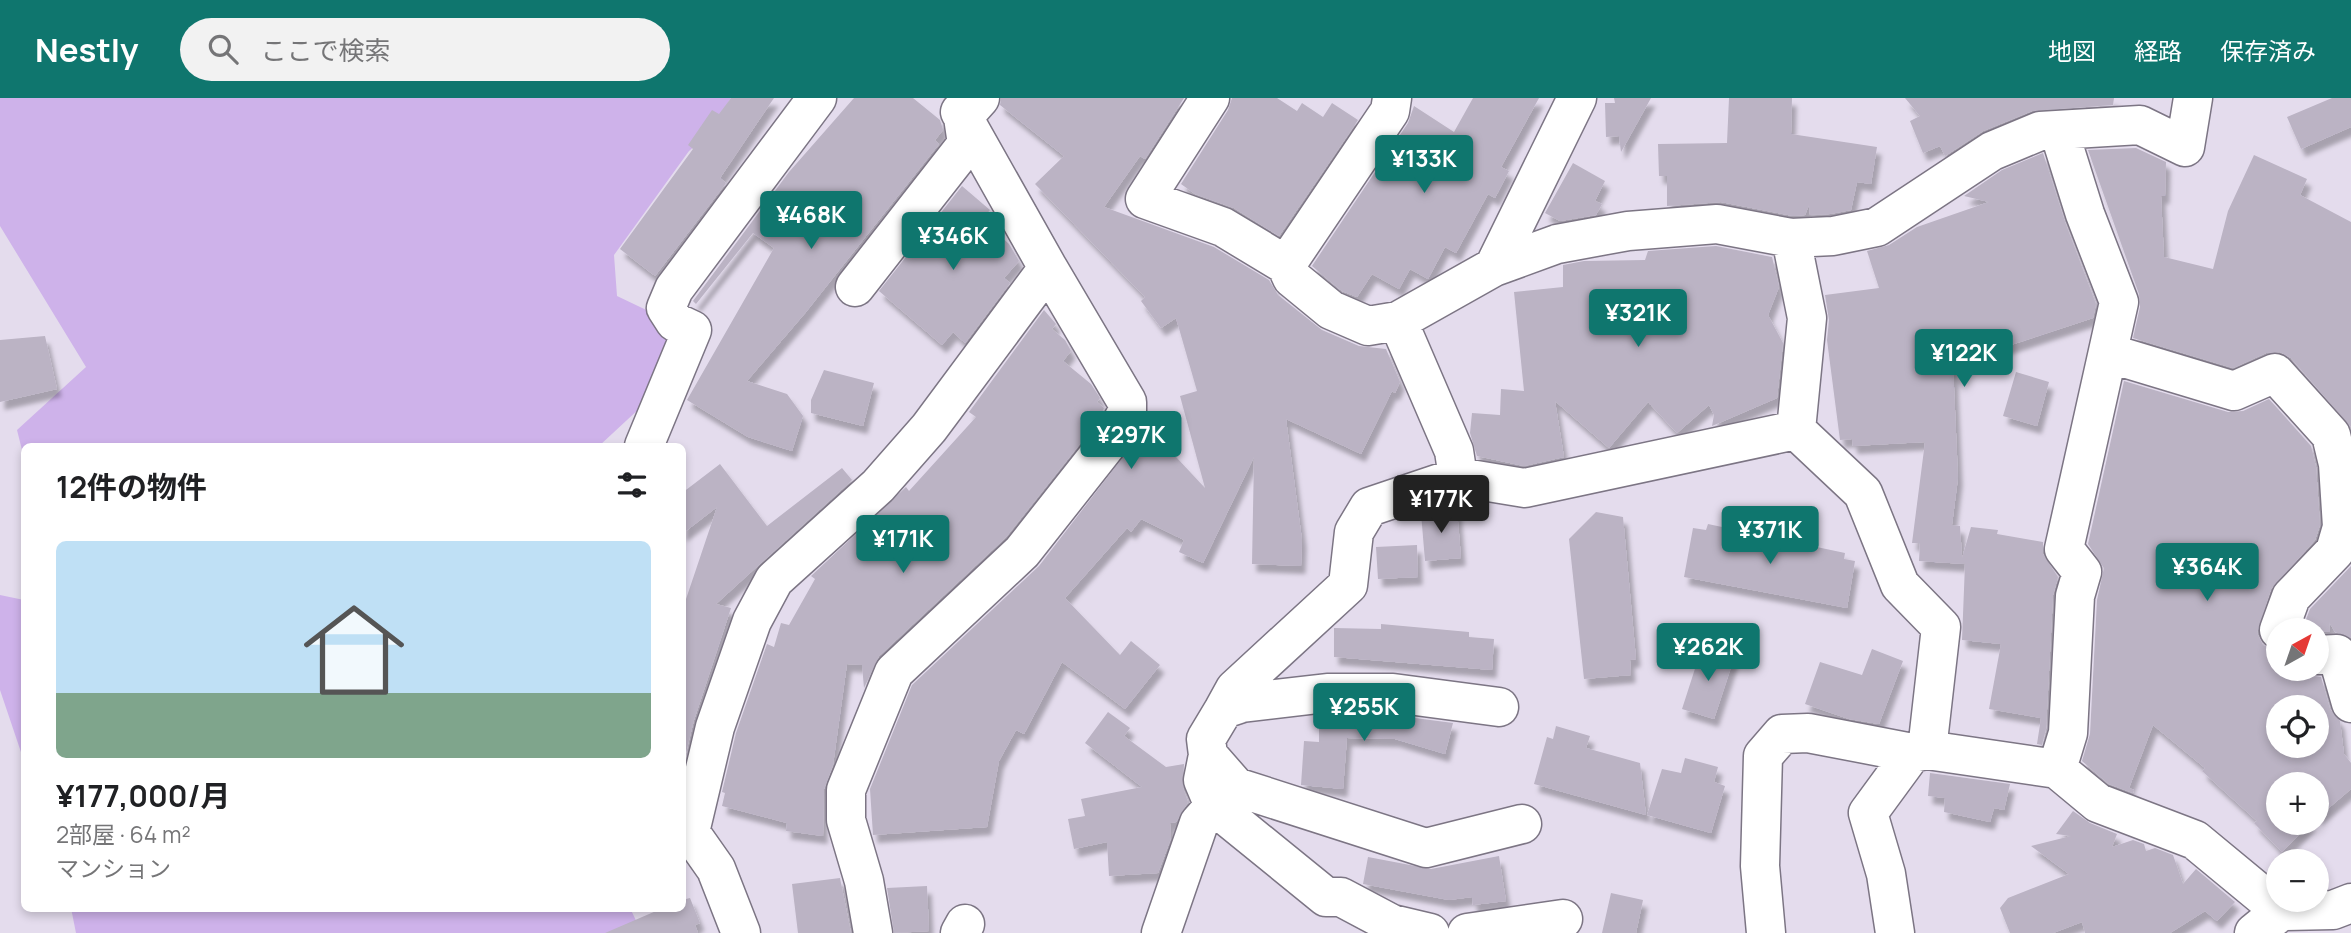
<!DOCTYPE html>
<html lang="ja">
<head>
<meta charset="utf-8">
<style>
	:root { --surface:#fff; --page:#f2f2f2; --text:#202124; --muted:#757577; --accent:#0f766e }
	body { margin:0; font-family:Manrope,"Noto Sans JP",sans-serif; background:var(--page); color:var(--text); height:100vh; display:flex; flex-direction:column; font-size:26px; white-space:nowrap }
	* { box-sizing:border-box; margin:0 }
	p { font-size:23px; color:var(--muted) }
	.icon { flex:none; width:38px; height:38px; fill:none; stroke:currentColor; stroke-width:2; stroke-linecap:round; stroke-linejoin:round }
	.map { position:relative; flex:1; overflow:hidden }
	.side { position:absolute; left:21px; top:345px; width:665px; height:469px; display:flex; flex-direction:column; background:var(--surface); border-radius:10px; box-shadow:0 4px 10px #0003 }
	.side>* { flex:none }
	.needle { width:46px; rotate:40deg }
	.controls { position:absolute; left:2266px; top:520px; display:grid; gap:14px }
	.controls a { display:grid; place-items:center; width:63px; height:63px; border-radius:50%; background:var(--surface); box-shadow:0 4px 10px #0003; font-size:35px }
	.price { position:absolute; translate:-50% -60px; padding:0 16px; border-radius:7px; background:var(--accent); color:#fff; font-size:23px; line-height:46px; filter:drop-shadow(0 2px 4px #0008) }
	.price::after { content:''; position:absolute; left:50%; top:42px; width:21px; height:16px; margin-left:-10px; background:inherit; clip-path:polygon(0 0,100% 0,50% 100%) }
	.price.on { background:#222; color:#fff }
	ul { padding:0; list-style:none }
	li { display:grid; align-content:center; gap:14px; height:371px; padding:0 35px }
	li span { display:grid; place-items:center; height:217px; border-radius:10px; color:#555 }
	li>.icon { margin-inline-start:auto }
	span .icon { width:126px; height:126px; fill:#fffc; stroke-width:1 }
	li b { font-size:30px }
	h2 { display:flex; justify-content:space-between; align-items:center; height:84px; padding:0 35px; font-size:30px }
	header { display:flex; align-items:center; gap:42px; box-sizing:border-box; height:98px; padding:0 35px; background:var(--accent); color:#fff }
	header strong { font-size:33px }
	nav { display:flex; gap:38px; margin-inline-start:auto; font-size:24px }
	.search { width:490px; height:63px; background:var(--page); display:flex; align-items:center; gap:18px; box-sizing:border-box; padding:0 24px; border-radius:38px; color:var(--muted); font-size:26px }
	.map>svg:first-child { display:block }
	.green { fill:#ceb2ea }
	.building { fill:#bbb3c4; fill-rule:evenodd; filter:url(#shadow) }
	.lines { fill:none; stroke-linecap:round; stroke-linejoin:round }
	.minor-casing { stroke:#7c7584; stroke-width:41 }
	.minor { stroke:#fff; stroke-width:38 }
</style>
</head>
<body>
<header>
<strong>Nestly</strong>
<div class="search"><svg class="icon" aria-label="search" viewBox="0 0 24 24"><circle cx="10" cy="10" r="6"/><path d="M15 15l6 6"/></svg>ここで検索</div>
<nav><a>地図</a><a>経路</a><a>保存済み</a></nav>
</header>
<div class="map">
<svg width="2351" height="835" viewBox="0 0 2351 835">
	<defs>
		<filter id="shadow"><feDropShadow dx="4.5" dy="8" stdDeviation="2" flood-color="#0004"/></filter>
	</defs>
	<rect width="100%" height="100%" fill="#e4dced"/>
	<path class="green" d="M0,0H731L705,39L689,53L614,157L617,198L682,229L655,296L599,348H24V360L17,332L86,269L0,128Z
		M0,497L24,502V663L0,592Z
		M71,810H630L642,835H76Z"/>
	<path class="building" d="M731,0H774L720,80L726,85L655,178L620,151L693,51L688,47L712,12L719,16Z
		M854,0H913L940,22L943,32L935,42L939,46L806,214L747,283L787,296L803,318L792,353L748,339L687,302L774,150L753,135L696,206L693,203L789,74Z
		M1001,0H1184L1145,61L1140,58L1104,109L1214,149L1269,182L1278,197L1322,232L1359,248L1386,251L1400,284L1395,295L1392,293L1361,356L1286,321L1302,442L1301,468L1252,466L1254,359L1203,465L1179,454L1184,442L1141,421L1131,434L1127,430L1065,500L1120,557L1131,543L1160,567L1125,611L1062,564L1024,636L1016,632L999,663L987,729L873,737L870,691L912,587L1039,468L1140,337L1149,330L1205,390L1180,298L1197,293L1176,220L1161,230L1141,203L1145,199L1035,86L1064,58L1000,7Z
		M1232,0H1277L1297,13L1302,5L1323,19L1332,5L1358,22L1279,138L1234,110L1195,96L1181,86L1228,12Z
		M1473,0H1539L1501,69L1509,73L1495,100L1488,96L1456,155L1445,149L1428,181L1410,171L1399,191L1372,176L1357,199L1342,193L1312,168L1408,25L1414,8L1454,34Z
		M1614,0H1651L1621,54L1619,38L1606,39L1605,5H1615Z
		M1729,0H1792L1791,36L1877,49L1871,86L1857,84L1851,112L1830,116L1810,117L1809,107L1805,117L1793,118L1721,104L1667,108V78H1659L1658,46L1727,45Z
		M1905,0H2114L2113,7L2032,13L1983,33L1945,58L1940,48L1923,55L1910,23L1920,18Z
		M2332,0H2351V29L2301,51L2287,19Z
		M2136,50L2166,64L2165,98H2161L2164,159L2213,171L2228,113L2254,57L2307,81L2300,97L2351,124V329L2291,260L2280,254L2266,255L2233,270L2133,240L2140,209L2139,196L2088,52Z
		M2043,55L2065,124L2096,206L2093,220L1953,266L1958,380L1952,427L1960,428L1962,460L1971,429L1998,432L1997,436L2043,444V456L2058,479L2053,497L2046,631L2042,647L2037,646L2041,620L1989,611L2001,546L1962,542L1965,466L1919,463L1920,445H1912L1925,344L1853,348L1852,341L1840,342L1827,242L1829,222L1825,197L1879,190L1867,153L1889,147L1917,129L1989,104L1964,98L2002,72Z
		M1573,65L1605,83L1595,103L1602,106L1596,117L1560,123L1545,115Z
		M962,88L990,112L982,121L1009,146L1019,163L1004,180L1010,185L965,245L953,234L942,247L879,193Z
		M1716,148L1772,159L1779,189L1768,217L1783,245L1777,300L1712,328L1714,317L1709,307L1677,335L1648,304L1609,350L1555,303L1564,359L1524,368L1477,358L1470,335L1472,315L1500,317L1501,291L1524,293L1514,194L1563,189V167L1584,163L1645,162L1648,153Z
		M1044,212L1056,226L1052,231L1065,242L1071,253L1063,263L1091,286L1100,300L1097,304L1104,310L1098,323L1006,439L879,558L864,590L862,567L847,566L833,667L824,691L823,738L786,733L787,725L722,708L725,695L722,694L736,635L767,546L774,549L781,525L789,527L815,481L811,478L906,389L909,393L976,319L969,314Z
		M45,238L57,291L0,304V242Z
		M824,272L874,285L863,328L811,315V302Z
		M2016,274L2049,284L2037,328L2003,318Z
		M2124,283L2228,314L2243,313L2269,301L2311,348L2316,369L2320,427L2315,442L2271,491L2257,535L2263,547L2278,553V570H2300L2308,577L2321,579L2330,611L2340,623L2344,656L2351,665V691L2317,720V686H2278V724H2312L2282,754L2254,725L2257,723L2202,673L2205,670L2153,627L2129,690L2134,692L2133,695L2109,686L2082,663L2090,636L2097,502L2104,470L2088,446ZM2278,609H2317V648H2278Z
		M720,366L767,428L842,370L852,382L716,506L731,510L694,622L682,671V513L717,409L682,436V395Z
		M1457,411L1461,460L1425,463L1421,415Z
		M1596,414L1623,419L1636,561L1630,562L1631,577L1584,581L1569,441Z
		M1708,426L1845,455L1844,461L1855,463L1847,510L1684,479L1693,430L1706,432Z
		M1417,447L1418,479L1378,481L1376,449Z
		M2351,468V540L2335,534L2329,524L2330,534L2302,532L2310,511Z
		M1381,526L1469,534V539L1494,541L1492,572L1334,559V530L1381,531Z
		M1702,549L1734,560L1714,621L1682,611Z
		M1872,551L1903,563L1879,626L1849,621L1805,606L1820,564L1862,577Z
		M1108,614L1130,630L1124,638L1166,669L1184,666L1183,690L1188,704L1176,724L1170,725L1171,740L1158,775L1109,778L1107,744L1074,751L1068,721L1085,718L1081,701L1142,689L1085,645Z
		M1392,617L1453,625L1445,656L1395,641L1347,640L1343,691L1301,687L1304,643L1319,644V618Z
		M1556,628L1590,638L1586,650L1640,665L1646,717L1534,686L1547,639L1553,641Z
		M1685,660L1718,669L1714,684L1725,688L1711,735L1647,717L1662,671L1681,675Z
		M1930,675L2010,686L2004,712L1994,710L1990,724L1944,714L1945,700L1928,698Z
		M2073,713L2090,725L2117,736L2112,749L2133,742L2144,746L2146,753L2155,750L2173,757L2183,786L2196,771L2235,804L2217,823L2205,813L2170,835H2085L2082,824L2053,835H2010L2000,810L2008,800L2069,776L2031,748L2071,738L2056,736Z
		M1499,758L1506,803L1473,807L1472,799L1449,802L1363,786L1368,759L1431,771Z
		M840,780L851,835H798L792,786Z
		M927,788L929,833L894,835L887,790Z
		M1611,795L1643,802L1636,835H1602Z
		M690,800L700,825L695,827L698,835H605L663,810H682V802Z"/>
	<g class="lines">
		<g class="minor-casing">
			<path id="minor" d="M1210,0L1145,101L1223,129L1286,167L1292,180L1331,212L1368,228L1398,223L1494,169L1577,0
				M1791,140L1807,220L1796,332
				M1286,167L1390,13L1392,0
				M1494,169L1557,146L1628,133L1717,126L1791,140L1833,138L1877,129L1992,53L2040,33L2140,27L2185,49L2193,0
				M855,189L967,46L963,19L960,14
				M1398,223L1454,353L1458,379
				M2108,255L2234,293L2275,275L2331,337L2338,366L2342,429L2335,453L2291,499L2279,532
				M644,348L692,232L675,224L666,210L674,191L817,0
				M2317,557L2337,556L2351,605
				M1499,609L1393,595H1327L1242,605L1224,611L1206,641L1208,657L1236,689L1426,750L1522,726
				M1224,611L1235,591L1348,487L1354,434L1369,409L1458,379L1525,390L1796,332L1863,395L1900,487L1941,529L1927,652
				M1208,657L1203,682L1214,708L1326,799H1341L1392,826L1430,835
				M2057,671L2068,635L2075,498L2082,474L2064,451L2119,204L2085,116L2059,33
				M741,835L716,771L690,734L715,629L752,523L774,482L878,388L929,330L1048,170L963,19L980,0
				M873,835L864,783L846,722V692L894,574L1022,454L1116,335L1127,314V304L1048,170
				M960,835L965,826
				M1161,835L1199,725L1214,708
				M1467,835L1563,821
				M1766,835L1760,768L1763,658L1782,636L1808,635L1912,655L1927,652L2057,671L2098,705L2195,742L2281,813
				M1895,835L1886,776L1868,715L1912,655
				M2254,835L2281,813L2333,812L2351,805"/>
		</g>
		<use href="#minor" class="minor"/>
	</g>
</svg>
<div class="controls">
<a><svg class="needle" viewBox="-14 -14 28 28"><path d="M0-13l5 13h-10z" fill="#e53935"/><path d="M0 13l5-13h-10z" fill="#757577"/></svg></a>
<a><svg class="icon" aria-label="locate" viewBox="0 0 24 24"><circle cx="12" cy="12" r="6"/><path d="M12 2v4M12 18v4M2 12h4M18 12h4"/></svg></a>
<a>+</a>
<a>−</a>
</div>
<b class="price" style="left:1424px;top:97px">¥133K</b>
<b class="price" style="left:811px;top:153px">¥468K</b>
<b class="price" style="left:953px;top:174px">¥346K</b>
<b class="price" style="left:1638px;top:251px">¥321K</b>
<b class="price" style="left:1964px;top:291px">¥122K</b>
<b class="price" style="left:1131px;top:373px">¥297K</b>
<b class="price on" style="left:1441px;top:437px">¥177K</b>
<b class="price" style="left:1770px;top:468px">¥371K</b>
<b class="price" style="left:903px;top:477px">¥171K</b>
<b class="price" style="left:2207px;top:505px">¥364K</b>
<b class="price" style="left:1708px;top:585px">¥262K</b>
<b class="price" style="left:1364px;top:645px">¥255K</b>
<section class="side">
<h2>12件の物件<svg class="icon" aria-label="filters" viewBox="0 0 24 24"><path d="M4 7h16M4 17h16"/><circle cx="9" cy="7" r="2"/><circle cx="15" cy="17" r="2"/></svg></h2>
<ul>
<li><span style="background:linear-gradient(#bfe0f5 70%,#7fa58c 0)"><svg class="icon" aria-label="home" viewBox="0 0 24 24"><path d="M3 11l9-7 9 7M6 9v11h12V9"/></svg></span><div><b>¥177,000/月</b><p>2部屋 · 64 m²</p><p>マンション</p></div></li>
</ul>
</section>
</div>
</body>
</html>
